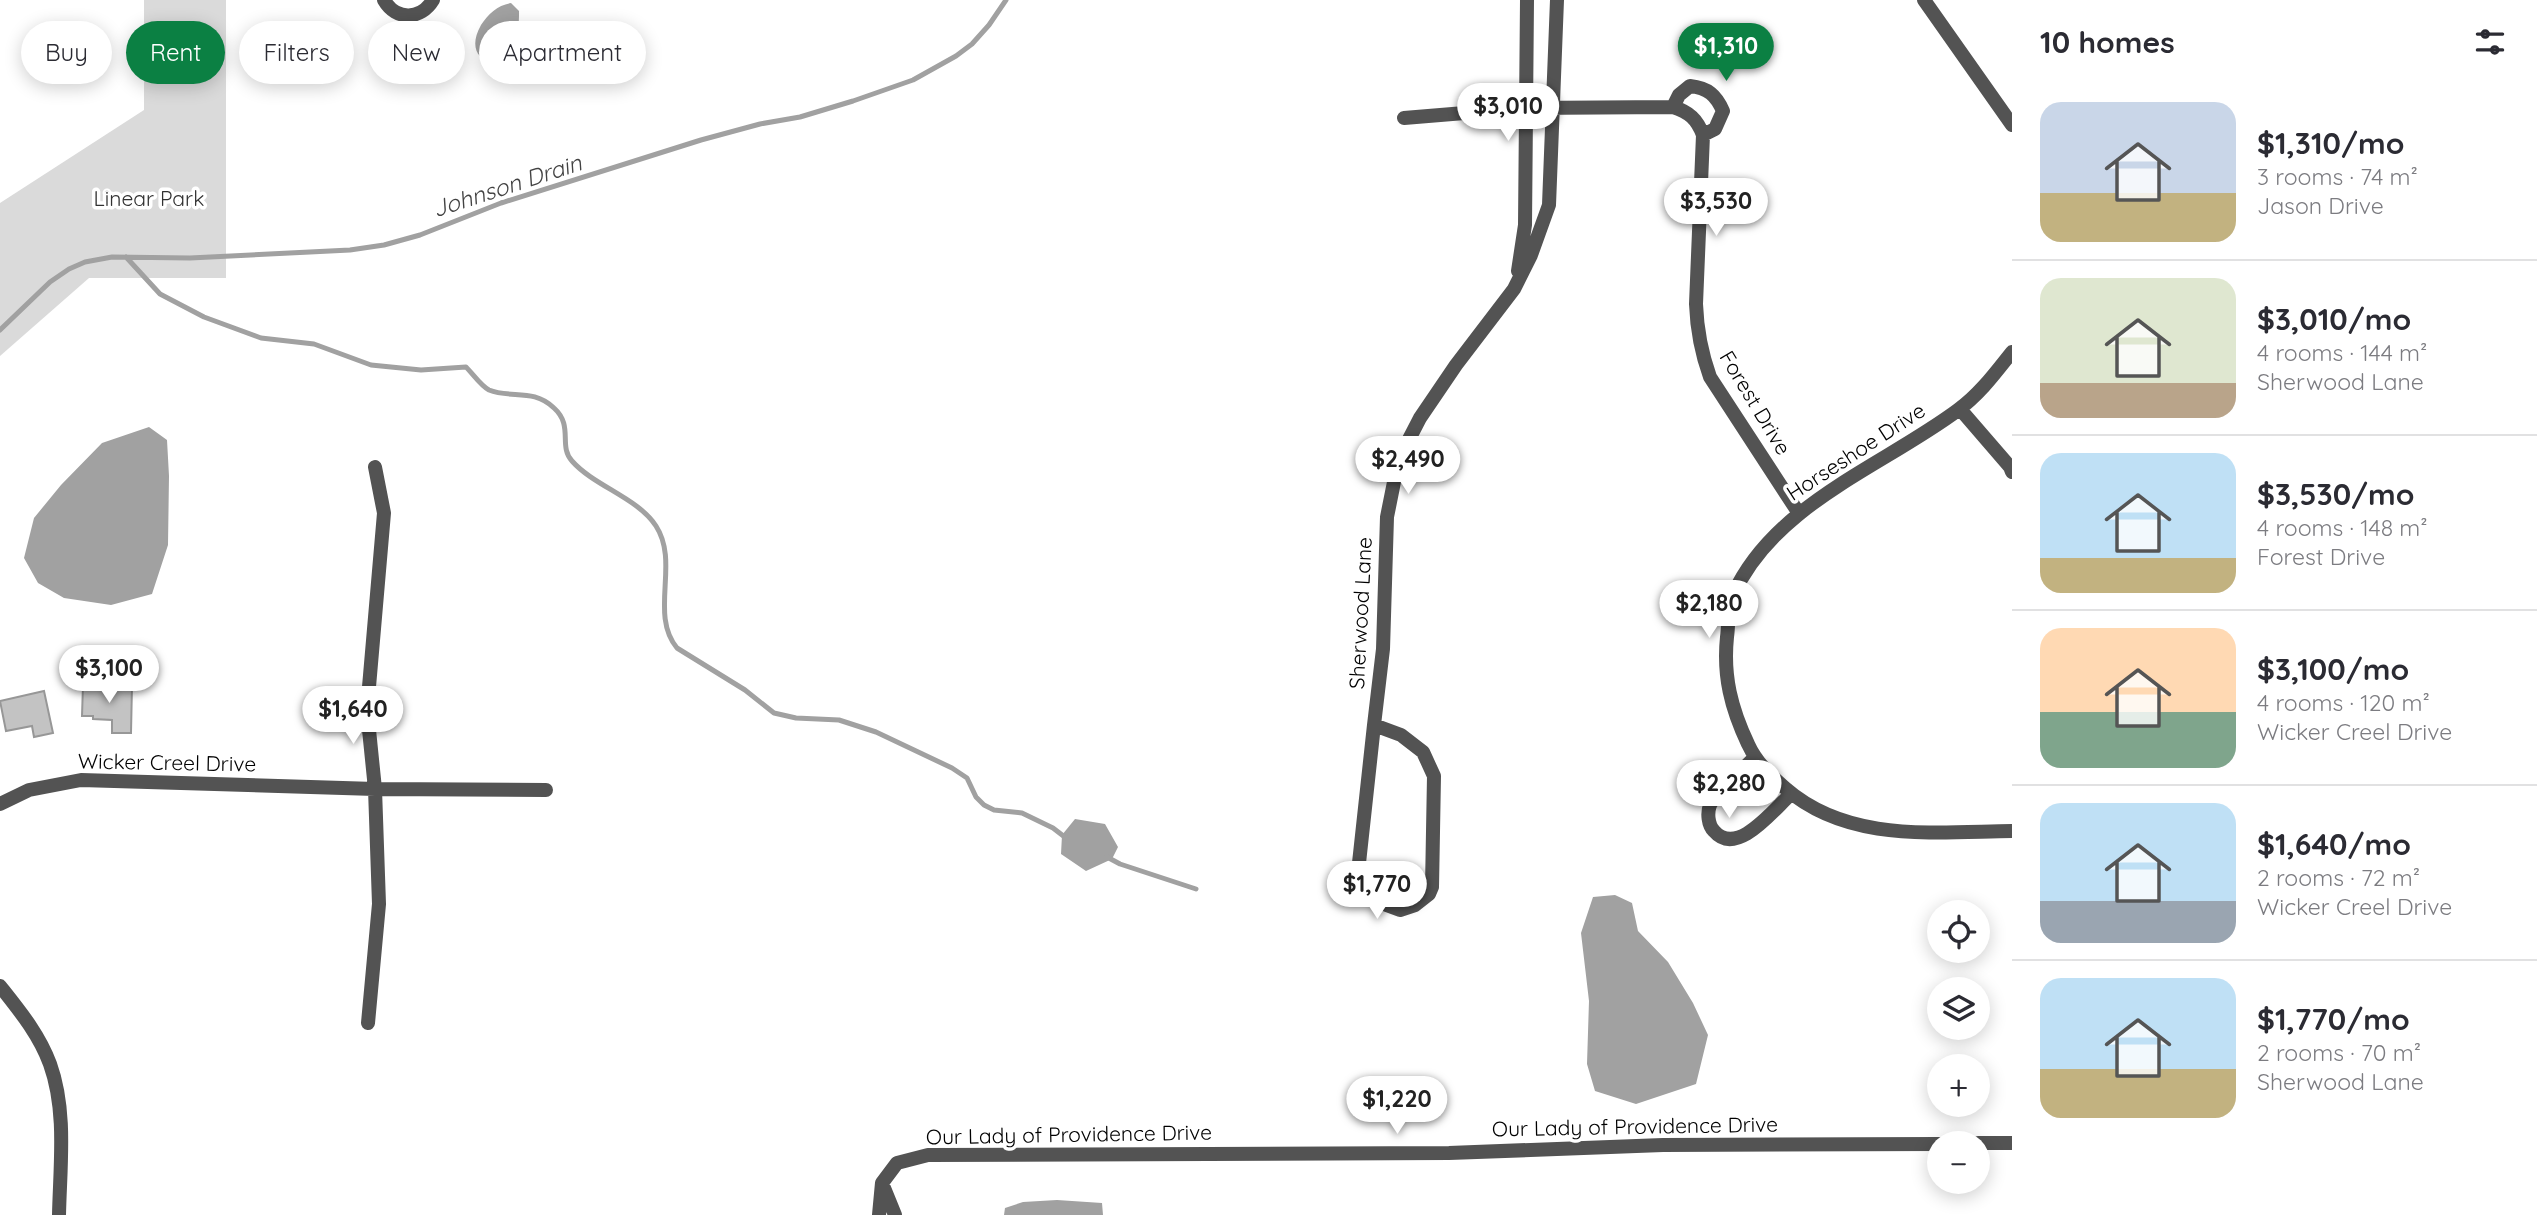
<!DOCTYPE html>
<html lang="en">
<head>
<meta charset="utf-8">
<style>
	:root { --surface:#fff; --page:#f7f7f7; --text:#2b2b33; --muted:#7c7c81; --line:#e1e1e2; --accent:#0b8043 }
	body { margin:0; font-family:Quicksand,sans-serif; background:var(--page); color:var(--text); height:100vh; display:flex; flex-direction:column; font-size:26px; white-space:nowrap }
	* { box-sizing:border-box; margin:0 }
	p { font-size:23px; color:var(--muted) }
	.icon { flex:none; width:38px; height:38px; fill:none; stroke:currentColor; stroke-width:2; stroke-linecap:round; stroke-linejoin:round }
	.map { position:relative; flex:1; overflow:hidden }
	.drawer { display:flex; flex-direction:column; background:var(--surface); width:525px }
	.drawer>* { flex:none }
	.banner { position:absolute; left:21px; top:21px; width:665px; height:63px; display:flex; gap:14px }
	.buttons { position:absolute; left:1927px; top:900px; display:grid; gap:14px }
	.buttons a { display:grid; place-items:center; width:63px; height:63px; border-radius:50%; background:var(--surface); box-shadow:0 4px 18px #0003; font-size:35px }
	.price { position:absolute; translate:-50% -60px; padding:0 16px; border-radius:24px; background:#fff; color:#222; font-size:23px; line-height:46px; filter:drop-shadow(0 2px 4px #0008) }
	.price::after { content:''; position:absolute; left:50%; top:42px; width:21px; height:16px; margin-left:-10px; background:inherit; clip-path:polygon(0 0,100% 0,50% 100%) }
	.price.active { background:var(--accent); color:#fff }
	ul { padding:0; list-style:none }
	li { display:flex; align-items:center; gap:21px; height:175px; padding:0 28px }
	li+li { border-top:2px solid var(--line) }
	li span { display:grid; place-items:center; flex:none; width:196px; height:140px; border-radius:21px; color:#555 }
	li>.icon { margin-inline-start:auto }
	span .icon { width:84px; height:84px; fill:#fffc; stroke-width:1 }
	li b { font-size:30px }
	h2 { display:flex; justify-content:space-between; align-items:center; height:84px; padding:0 28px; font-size:30px }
	.tag { padding:0 24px; border-radius:32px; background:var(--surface); box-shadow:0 4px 18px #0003; font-size:24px; line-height:63px }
	.tag.active { background:var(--accent); color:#fff }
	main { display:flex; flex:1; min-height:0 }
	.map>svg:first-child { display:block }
	.green { fill:#dadada }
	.water { fill:#a1a1a1 }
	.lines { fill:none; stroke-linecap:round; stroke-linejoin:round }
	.stream { stroke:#a1a1a1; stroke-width:5 }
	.building { fill:#c3c3c3; stroke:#979797; stroke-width:2 }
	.street { stroke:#535353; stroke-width:14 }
	.labels { text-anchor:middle; stroke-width:7; stroke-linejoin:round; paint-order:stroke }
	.park-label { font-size:21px; fill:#313131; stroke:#fff }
	.street-label { font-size:21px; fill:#000; stroke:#fff }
	.water-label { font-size:23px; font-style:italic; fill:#424242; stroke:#fff }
</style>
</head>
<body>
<main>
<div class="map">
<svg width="2012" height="1215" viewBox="0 0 2012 1215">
	<rect width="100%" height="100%" fill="#fff"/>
	<path class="green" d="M144,0H226V278H89L0,356V203L144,110Z"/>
	<path class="water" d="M511,3L519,11C521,81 456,69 481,25C488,14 498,5 511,3Z
		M149,427L167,440L169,476L168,545L152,594L111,605L64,598L38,583L24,558L34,518L61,485L102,443Z
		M1075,819L1105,824L1118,847L1112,859L1086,871L1061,854L1062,835Z
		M1615,895L1632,903L1638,931L1668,962L1693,1003L1708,1035L1696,1084L1636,1104L1595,1091L1587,1064L1589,1001L1581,933L1593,897Z
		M1057,1200L1102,1203L1103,1215H1004L1005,1208L1023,1202Z"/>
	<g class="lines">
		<path class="stream" d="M126,257L160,294L204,317L261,338L314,344L371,365L421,370L466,367C473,374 481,386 489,390C512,399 533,388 554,408C574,426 558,446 572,461C594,486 638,498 656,526C680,563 649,614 677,648L745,690L774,713L796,718L839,720L876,732L952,768L967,778L976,797L984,805L994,810L1022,813L1053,828L1066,838
			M0,330L50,282L69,269L85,262L112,257L190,258L350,250L384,245L420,235L501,203L701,140L760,124L800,117L853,101L913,80L956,56L972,44L989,25L1006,0
			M1107,857L1120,864L1196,889"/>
	</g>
	<path class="building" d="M83,685H132L131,733H112V720L93,719V716H82Z
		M44,691L53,733L34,737L32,726L6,731L0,701Z"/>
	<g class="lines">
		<path class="street" d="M384,0C396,21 421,20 433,0
			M1924,0L2012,125
			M1673,107L1679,95L1690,86C1708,88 1716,95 1723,111L1715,129L1703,135
			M1404,118L1525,108L1673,107C1689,112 1697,119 1703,135L1696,304C1697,331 1701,352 1710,377L1798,512
			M1518,271L1525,225L1527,0
			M2012,352C1996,372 1980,394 1958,410C1883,466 1774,504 1733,595C1727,606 1729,624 1727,637C1723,676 1731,708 1748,744C1756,762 1770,775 1785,788C1848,843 1934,832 2012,831
			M1960,409L2010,467L2012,472
			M1374,725L1383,649L1387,517L1396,472L1405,447L1420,418L1456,365L1514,289L1531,255L1549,205L1557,0
			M1374,725L1401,735L1423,752L1434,776L1432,887L1429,894L1415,905L1400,910L1381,903L1367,891L1359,863Z
			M1754,758C1742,771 1718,790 1710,805C1707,813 1708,825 1714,831C1737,858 1774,809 1791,794
			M0,804L29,790L81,780L375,789L546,790
			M0,986C19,1010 39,1034 50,1064C67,1111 60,1166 59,1215
			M368,1023L379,904L375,789L367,710L384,513L375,467
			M1978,1143H2012
			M884,1188L895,1215
			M879,1215L882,1183L897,1163L928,1155L1449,1153L1663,1145L1939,1144"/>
	</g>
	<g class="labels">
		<g class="park-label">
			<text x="149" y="206">Linear Park</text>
		</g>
		<g class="street-label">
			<text transform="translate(1755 403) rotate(59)" y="7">Forest Drive</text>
			<text transform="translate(1856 452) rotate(-33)" y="7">Horseshoe Drive</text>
			<text transform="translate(1361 613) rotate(-87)" y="7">Sherwood Lane</text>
			<text transform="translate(167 763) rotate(1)" y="7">Wicker Creel Drive</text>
			<text transform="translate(1635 1127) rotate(-1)" y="7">Our Lady of Providence Drive</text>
			<text transform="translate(1069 1135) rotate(-1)" y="7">Our Lady of Providence Drive</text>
		</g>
		<g class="water-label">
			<text transform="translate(507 186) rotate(-18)" y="8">Johnson Drain</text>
		</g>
	</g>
</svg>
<div class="buttons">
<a><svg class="icon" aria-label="locate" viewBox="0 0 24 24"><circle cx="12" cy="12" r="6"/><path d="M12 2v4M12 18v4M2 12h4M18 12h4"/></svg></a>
<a><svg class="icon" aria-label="layers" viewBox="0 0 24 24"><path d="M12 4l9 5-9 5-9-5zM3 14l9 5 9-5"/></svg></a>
<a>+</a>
<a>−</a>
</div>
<b class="price active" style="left:1726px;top:83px">$1,310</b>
<b class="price" style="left:1508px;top:143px">$3,010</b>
<b class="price" style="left:1716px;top:238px">$3,530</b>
<b class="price" style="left:1408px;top:496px">$2,490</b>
<b class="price" style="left:1709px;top:640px">$2,180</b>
<b class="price" style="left:109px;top:705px">$3,100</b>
<b class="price" style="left:353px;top:746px">$1,640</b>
<b class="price" style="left:1729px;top:820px">$2,280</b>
<b class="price" style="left:1377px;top:921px">$1,770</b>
<b class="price" style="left:1397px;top:1136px">$1,220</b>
<div class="banner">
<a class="tag">Buy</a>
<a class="tag active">Rent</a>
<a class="tag">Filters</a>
<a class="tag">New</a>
<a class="tag">Apartment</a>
</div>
</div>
<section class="drawer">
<h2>10 homes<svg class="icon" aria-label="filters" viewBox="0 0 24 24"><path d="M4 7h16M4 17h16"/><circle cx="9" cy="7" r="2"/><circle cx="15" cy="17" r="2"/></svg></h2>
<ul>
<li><span style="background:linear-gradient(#c9d6e8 65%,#c2b280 0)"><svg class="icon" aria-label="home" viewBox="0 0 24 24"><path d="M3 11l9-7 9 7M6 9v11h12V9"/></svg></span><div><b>$1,310/mo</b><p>3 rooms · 74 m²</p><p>Jason Drive</p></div></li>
<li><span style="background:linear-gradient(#dfe7d0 75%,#b9a48a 0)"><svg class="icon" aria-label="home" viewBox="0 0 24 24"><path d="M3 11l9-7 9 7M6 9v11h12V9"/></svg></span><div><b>$3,010/mo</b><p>4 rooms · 144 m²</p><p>Sherwood Lane</p></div></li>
<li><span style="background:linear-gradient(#bfe0f5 75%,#c2b280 0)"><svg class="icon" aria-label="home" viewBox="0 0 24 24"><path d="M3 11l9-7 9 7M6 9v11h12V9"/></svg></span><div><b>$3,530/mo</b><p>4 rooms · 148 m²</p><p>Forest Drive</p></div></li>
<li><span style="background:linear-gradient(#ffd9b3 60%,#7fa58c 0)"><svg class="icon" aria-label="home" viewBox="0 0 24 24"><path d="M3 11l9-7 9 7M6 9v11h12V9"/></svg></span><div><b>$3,100/mo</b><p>4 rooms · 120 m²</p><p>Wicker Creel Drive</p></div></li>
<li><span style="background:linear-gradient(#bfe0f5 70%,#9aa5b1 0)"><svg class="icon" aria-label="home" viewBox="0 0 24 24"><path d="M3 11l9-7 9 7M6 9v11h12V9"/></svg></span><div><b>$1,640/mo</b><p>2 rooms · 72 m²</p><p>Wicker Creel Drive</p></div></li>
<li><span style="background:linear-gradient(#bfe0f5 65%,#c2b280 0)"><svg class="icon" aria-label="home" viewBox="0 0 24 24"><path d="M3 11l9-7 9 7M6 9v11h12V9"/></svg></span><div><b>$1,770/mo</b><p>2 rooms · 70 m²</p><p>Sherwood Lane</p></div></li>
</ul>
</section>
</main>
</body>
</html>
